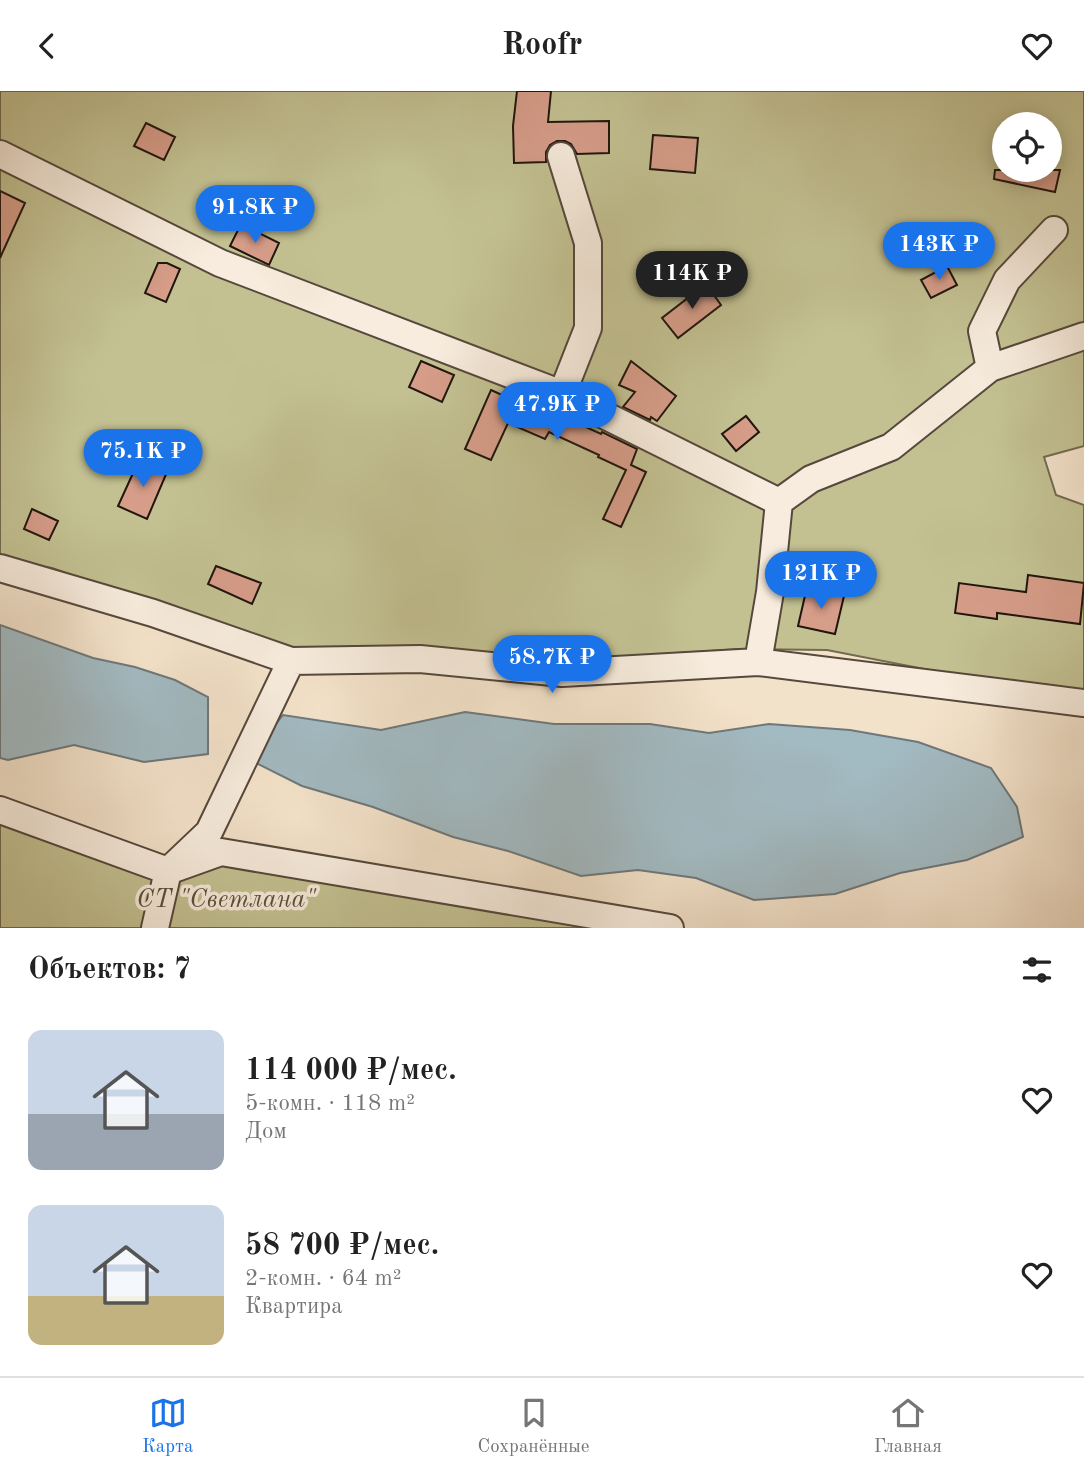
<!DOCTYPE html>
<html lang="ru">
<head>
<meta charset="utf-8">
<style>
	:root { --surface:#fff; --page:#f2f2f2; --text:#222; --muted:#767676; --line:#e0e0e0; --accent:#1a73e8 }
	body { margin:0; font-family:"Old Standard TT",serif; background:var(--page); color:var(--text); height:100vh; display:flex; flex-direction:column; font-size:26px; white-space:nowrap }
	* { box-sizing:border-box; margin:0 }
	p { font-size:23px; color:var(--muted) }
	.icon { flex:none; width:38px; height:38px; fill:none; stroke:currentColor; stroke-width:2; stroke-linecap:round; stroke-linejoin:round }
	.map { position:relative; height:837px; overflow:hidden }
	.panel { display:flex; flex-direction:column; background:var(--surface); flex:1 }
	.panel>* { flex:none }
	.controls { position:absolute; left:992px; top:21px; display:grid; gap:14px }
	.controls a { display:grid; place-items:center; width:70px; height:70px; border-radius:50%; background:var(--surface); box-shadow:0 4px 18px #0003; font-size:35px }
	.price { position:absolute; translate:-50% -60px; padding:0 16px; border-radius:24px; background:var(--accent); color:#fff; font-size:23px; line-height:46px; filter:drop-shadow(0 2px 4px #0008) }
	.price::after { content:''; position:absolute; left:50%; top:42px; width:21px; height:16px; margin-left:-10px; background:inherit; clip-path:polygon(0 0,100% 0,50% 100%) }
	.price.active { background:#222; color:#fff }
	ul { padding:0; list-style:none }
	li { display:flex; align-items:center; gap:21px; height:175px; padding:0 28px }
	li span { display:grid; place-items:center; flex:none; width:196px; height:140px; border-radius:14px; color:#555 }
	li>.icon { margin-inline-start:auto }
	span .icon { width:84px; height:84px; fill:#fffc; stroke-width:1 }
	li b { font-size:30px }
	h2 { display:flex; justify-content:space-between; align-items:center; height:84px; padding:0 28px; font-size:30px }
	header { display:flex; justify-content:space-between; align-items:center; height:91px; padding:0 28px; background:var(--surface); font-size:32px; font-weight:700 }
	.tabs { display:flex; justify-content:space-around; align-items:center; height:98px; border-top:2px solid var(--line); background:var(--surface); font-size:19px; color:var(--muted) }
	.tabs a { display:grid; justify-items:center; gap:4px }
	.tabs .active { color:var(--accent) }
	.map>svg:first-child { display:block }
	.green { fill:#c3c192; stroke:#726b50; stroke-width:2; fill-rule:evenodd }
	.water { fill:#a2bac2; stroke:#6e787a; stroke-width:2 }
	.building { fill:#d69d89; stroke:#21150d; stroke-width:2 }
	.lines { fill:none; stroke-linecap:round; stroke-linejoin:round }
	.minor-casing { stroke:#56483c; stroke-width:30 }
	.minor { stroke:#f7ecdd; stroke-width:26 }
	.labels { text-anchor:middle; stroke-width:7; stroke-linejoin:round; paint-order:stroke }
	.park-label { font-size:26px; font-style:italic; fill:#5a513c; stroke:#f7ecdd }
</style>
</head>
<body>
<header><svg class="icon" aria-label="back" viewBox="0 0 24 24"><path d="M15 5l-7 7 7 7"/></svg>Roofr<svg class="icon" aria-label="heart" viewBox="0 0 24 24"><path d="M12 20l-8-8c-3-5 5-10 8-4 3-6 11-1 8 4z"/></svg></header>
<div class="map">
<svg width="1084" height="837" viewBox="0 0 1084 837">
	<rect width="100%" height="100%" fill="#f3e2ca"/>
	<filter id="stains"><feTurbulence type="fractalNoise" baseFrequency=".00286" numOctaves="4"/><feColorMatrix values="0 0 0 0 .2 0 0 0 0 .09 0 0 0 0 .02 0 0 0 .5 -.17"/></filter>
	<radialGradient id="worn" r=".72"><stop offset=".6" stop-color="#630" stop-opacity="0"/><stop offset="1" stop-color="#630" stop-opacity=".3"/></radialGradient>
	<path class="green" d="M0,0H1084V355L1044,366L1056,404L1084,414V605L965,586L827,559L740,558L568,569L431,560L307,562L242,545L52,477L0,468ZM1004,33H1050V79H1004Z
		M0,732L162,787L224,774L602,837H0Z"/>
	<path class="water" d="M0,534L93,567L135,576L175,589L208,606V663L144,671L74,654L8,669L0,667Z
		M465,621L554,633H650L709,642L769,633L850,639L918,651L991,677L1017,716L1023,746L967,769L900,782L835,803L754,809L696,787L638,779L581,785L508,760L453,746L373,716L302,695L248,668L283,624L381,639Z"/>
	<path class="building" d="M517,0H551L548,31L609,30V62L577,63L571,53L565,50H557L550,54L546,61V71L514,72L513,35Z
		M146,32L175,46L164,69L134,55Z
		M653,44L698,47L695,82L650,78Z
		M995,79H1060L1055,101L994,88Z
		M0,100L25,112L0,167Z
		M241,133L279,152L269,174L230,155Z
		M158,172H167L180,178L166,211L145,202Z
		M947,175L957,194L931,207L921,189Z
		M706,193L721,214L678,247L662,227Z
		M421,270L454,284L442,311L409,296Z
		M631,270L676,305L657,330L651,326L650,329L623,316L635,301L619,294Z
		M491,299L526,315L529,307L549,315L558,319L557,323L601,343L602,341L637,358L631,374L646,381L621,436L603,428L626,379L598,366L599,364L549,341L545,348L508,332L491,369L465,358Z
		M746,325L759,341L736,360L722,343Z
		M139,369L167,381L147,428L118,415Z
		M32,418L58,430L49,449L24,438Z
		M216,475L261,492L252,513L208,493Z
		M1028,484L1084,492L1080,533L997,522V528L955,522L959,492L1026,501Z
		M807,496L844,505L835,543L798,535Z"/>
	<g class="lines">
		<g class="minor-casing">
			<path id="minor" d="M0,63L220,172L562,303L779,411L770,501L758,571
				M561,65L588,152V237L562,303
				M990,277L982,240L1007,189L1054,139
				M779,411L811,388L891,356L990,277L1084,245
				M0,477L153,522L291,570
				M0,719L168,780L221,761L670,837
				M155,837L168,780L209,741L291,570L420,568L562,582L758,571L1084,612"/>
		</g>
		<use href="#minor" class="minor"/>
	</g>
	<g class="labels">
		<g class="park-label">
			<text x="226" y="816">СТ "Светлана"</text>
		</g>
	</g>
	<rect width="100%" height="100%" filter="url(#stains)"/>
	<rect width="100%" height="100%" fill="url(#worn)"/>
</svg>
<div class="controls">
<a><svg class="icon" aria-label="locate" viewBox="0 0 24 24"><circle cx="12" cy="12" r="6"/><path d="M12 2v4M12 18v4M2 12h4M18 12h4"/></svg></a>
</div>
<b class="price" style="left:255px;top:154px">91.8K ₽</b>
<b class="price" style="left:939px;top:191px">143K ₽</b>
<b class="price active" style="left:692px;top:220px">114K ₽</b>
<b class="price" style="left:557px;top:351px">47.9K ₽</b>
<b class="price" style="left:143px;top:398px">75.1K ₽</b>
<b class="price" style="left:821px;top:520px">121K ₽</b>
<b class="price" style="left:552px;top:604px">58.7K ₽</b>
</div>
<section class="panel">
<h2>Объектов: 7<svg class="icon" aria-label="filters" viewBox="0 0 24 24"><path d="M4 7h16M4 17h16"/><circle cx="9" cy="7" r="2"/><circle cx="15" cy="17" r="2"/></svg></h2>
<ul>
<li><span style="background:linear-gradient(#c9d6e8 60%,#9aa5b1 0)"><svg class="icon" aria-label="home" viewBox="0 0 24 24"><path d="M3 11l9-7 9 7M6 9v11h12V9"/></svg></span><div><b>114 000 ₽/мес.</b><p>5-комн. · 118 m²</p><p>Дом</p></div><svg class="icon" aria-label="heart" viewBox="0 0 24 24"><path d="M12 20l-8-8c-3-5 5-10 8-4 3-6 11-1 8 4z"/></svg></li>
<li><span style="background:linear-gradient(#c9d6e8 65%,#c2b280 0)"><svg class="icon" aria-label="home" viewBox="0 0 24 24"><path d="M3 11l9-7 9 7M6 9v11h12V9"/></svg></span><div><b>58 700 ₽/мес.</b><p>2-комн. · 64 m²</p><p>Квартира</p></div><svg class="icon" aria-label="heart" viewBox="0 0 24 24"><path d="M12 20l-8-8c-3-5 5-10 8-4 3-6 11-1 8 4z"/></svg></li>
</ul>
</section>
<nav class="tabs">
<a class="active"><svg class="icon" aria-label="map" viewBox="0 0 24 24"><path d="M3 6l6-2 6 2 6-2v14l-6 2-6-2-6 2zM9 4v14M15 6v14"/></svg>Карта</a>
<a><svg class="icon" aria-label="saved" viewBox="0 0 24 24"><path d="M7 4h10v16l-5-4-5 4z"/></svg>Сохранённые</a>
<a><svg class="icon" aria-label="home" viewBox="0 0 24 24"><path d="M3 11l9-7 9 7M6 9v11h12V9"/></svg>Главная</a>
</nav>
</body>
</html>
